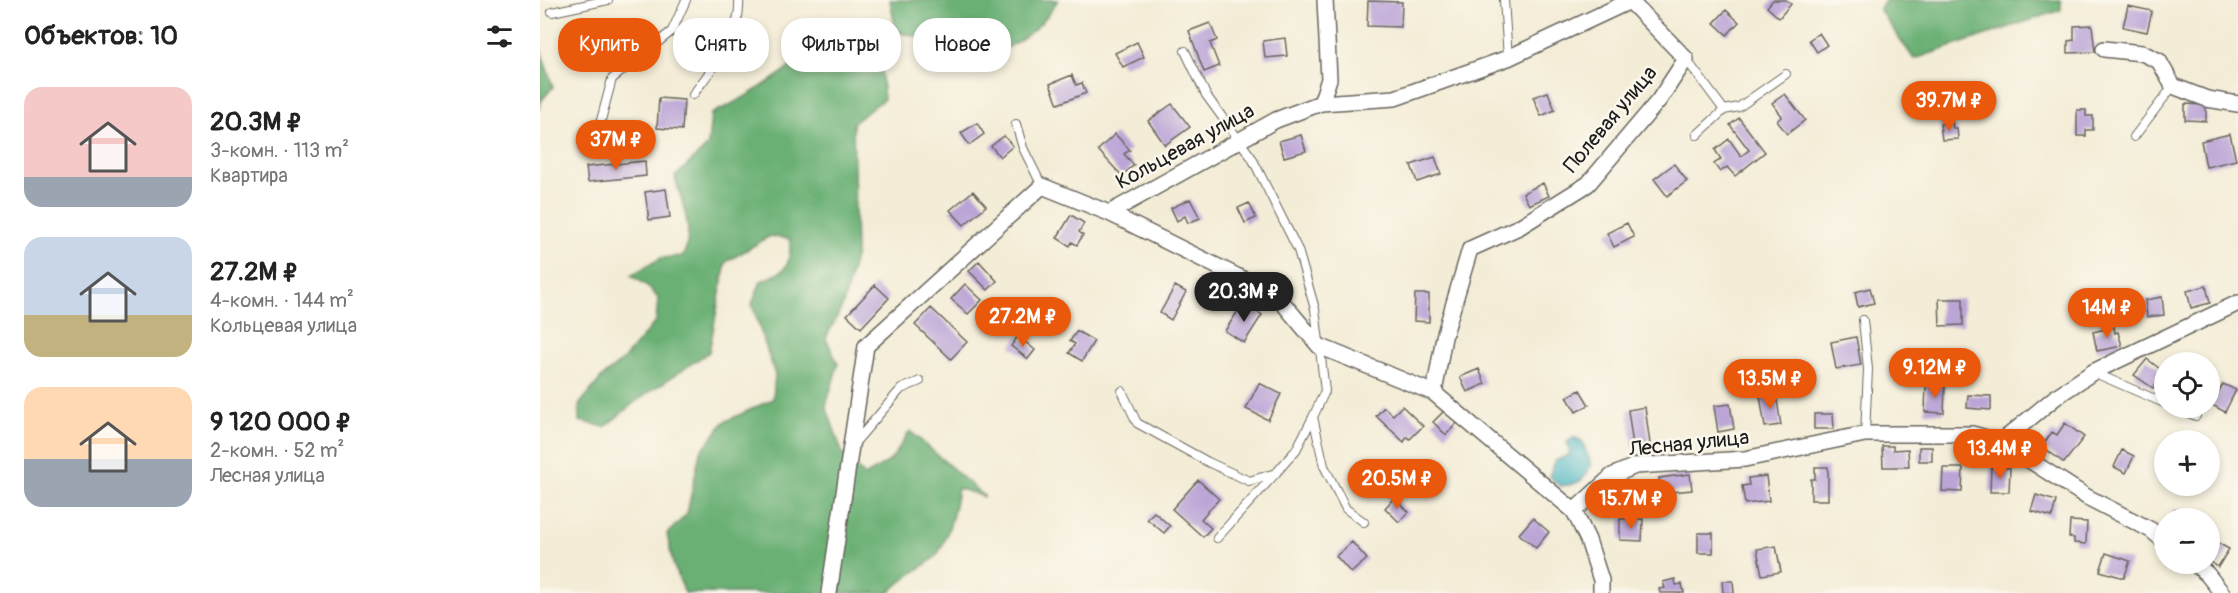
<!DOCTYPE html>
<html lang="ru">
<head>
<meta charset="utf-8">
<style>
	:root { --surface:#fff; --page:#f2f2f2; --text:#222; --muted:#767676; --accent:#ea580c }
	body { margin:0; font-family:Pangolin,sans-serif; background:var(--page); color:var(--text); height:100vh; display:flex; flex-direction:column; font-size:22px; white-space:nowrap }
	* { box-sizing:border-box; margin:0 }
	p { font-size:20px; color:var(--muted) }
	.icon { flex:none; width:33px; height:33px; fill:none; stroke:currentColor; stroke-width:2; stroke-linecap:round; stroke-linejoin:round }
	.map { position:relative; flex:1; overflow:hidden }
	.panel { display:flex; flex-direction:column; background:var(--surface); width:540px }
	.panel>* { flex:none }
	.hud { position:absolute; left:18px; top:18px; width:570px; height:54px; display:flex; gap:12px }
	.tools { position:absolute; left:1614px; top:352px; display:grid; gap:12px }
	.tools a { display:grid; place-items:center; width:66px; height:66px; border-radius:50%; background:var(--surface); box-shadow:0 3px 9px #0003; font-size:30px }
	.price { position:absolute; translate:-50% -51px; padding:0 14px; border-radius:21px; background:var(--accent); color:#fff; font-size:20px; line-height:39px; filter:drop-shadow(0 2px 3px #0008) }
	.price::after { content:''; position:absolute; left:50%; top:36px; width:18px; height:14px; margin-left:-9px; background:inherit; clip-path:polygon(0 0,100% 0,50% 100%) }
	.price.on { background:#222; color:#fff }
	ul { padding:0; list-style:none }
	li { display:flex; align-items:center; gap:18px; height:150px; padding:0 24px }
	li span { display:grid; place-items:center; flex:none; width:168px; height:120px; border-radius:18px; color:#555 }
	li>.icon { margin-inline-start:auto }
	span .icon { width:72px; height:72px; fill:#fffc; stroke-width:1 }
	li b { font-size:26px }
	h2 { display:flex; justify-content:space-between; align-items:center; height:72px; padding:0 24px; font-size:26px }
	.pill { padding:0 21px; border-radius:24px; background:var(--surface); box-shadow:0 3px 9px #0003; font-size:21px; line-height:54px }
	.pill.on { background:var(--accent); color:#fff }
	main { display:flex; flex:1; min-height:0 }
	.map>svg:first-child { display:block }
	.forest { fill:#6ab075; stroke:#436648; stroke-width:1.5 }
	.water { fill:#44b2c0; stroke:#30676e; stroke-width:1.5 }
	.building { fill:#bba5d7 }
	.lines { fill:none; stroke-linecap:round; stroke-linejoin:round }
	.lane-casing { stroke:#67655d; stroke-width:10 }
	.street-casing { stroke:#67655d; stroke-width:18 }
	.lane { stroke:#fff; stroke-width:8 }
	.street { stroke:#fff; stroke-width:15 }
	.labels { text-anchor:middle; stroke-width:5; stroke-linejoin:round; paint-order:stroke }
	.street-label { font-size:21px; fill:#1c1c1c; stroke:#fbf7ec }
</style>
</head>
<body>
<main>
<section class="panel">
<h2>Объектов: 10<svg class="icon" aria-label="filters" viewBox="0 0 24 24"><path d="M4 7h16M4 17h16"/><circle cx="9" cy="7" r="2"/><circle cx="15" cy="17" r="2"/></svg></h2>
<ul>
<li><span style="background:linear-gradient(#f6c9c9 75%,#9aa5b1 0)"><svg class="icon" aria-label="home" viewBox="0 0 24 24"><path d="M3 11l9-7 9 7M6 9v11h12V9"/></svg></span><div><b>20.3M ₽</b><p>3-комн. · 113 m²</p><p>Квартира</p></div></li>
<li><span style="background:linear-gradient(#c9d6e8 65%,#c2b280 0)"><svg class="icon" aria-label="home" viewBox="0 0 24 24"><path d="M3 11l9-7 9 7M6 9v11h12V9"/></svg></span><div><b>27.2M ₽</b><p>4-комн. · 144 m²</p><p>Кольцевая улица</p></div></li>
<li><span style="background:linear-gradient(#ffd9b3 60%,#9aa5b1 0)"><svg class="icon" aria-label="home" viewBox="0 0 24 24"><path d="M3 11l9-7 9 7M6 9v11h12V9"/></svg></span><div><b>9 120 000 ₽</b><p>2-комн. · 52 m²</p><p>Лесная улица</p></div></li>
</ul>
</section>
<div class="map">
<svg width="1698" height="593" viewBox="0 0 1698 593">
	<rect width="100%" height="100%" fill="#fbf7ec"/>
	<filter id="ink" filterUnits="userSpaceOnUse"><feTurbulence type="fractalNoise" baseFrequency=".0167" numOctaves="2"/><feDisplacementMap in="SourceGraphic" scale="12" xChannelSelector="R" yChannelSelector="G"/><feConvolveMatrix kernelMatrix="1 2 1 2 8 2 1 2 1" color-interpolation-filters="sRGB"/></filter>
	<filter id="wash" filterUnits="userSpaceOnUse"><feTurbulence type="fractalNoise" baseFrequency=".008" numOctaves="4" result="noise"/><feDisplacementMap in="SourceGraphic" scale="24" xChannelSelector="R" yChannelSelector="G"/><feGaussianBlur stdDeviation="1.35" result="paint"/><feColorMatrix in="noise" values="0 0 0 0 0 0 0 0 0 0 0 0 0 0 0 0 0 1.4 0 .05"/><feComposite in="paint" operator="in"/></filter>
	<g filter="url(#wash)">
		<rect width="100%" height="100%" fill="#f3ecd6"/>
		<path class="forest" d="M350,0H518C503,26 484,39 458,53L356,32Z
			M1346,0H1521V10L1374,59L1339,9Z
			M297,29L321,32L340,60L344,99L313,123L316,253L303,305L286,338L298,364L286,406L302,452L325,476L351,460L370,431L445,497L418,488C416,505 406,549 393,559C377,571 362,578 349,593H145L133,564L127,534L147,514L160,452L184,422L233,399L235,375L212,304L221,281C247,272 251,266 250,239L230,236L186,262L169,352L95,402L65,427L39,421V405L62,377L82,361L116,321L118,298L106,285L91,275L121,258L143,256C155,231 142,203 135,177L168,145L171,114C218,93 258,63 297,29Z
			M0,48L13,87L1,101L0,109Z"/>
		<path class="water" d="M1033,437L1042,441L1051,464C1045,482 1038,484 1020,486L1009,476L1015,461L1030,454L1027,442Z"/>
		<g id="blocks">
			<path class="building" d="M1233,0H1246L1251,4L1239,18L1227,7Z
				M828,1L862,2L861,27L827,26Z
				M1588,6L1612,11L1607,32L1583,27Z
				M1186,10L1199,22L1187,35L1174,23Z
				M670,23L677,40L670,43L679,66L664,72L649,31Z
				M1552,25L1555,52L1528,53V41L1534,40V26Z
				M1279,33L1287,45L1277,52L1269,40Z
				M745,38L747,56L725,58L723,41Z
				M597,42L604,57L583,67L575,53Z
				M532,75L536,85L542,83L546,93L518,104L510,84Z
				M1008,92L1015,110L1001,116L993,97Z
				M1245,94L1265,120L1247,134L1237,121L1242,116L1232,103Z
				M119,98L144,100L142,130L117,128Z
				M632,104L650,127L625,145L608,121Z
				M1645,104L1666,105V121L1645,120Z
				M1537,110H1546V116H1553V130H1546V136H1537Z
				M1199,118L1225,152L1195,176L1187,167L1180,172L1174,164L1181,159L1175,150L1189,139L1201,156L1209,150L1190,125Z
				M1412,122L1413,128H1417L1418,139L1402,140L1400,124Z
				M437,123L444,134L429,145L421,133Z
				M575,134L590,150L584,154L594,165L582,176L558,150Z
				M1690,134L1696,160L1666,167L1661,141Z
				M761,135L766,151L744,157L739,141Z
				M464,136L473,146L460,157L451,146Z
				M56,148H92V157H56Z
				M895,157L901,174L877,182L871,165Z
				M105,161L106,176L48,182L46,167Z
				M1134,164L1147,181L1127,196L1114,179Z
				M1003,183L1009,196L989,205L983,193Z
				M126,189L130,217L109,220L105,192Z
				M433,191L446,206L424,225L410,210Z
				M650,199L660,218L648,223L645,216L637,221L631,208Z
				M709,203L716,218L705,223L698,208Z
				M531,215L544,223L539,232L543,235L537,245L532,242L530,246L517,238Z
				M1087,223L1094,237L1074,247L1067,233Z
				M439,261L457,281L448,290L429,271Z
				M425,284L442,300L428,314L411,299Z
				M335,285L349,298L321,328L307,315Z
				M635,286L646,292L631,320L620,313Z
				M1666,286L1670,303L1651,308L1647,291Z
				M1330,288L1334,303L1318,307L1315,292Z
				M875,294H889V322L874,321Z
				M1622,297L1624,315L1607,317L1605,300Z
				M1399,299H1423V325L1400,326Z
				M703,303L722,315L704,343L685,331Z
				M391,308L427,342L411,359L375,325Z
				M1574,327L1575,333L1578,332L1582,346L1557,351L1553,332Z
				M537,331L554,341L542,361L529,353L535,344L530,341Z
				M478,336L495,350L488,359L471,346Z
				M1316,337L1321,365L1296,369L1291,342Z
				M1607,359L1624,372V391L1616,385L1613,388L1594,375Z
				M939,369L945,384L927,392L920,377Z
				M719,383L741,394L728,420L706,409Z
				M1683,384L1696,390L1685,412L1672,405Z
				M1386,385H1405L1404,413L1385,412Z
				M1040,390L1049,405L1036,412L1027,397Z
				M1236,394L1241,425L1225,427L1220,396Z
				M1428,395L1451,396V410L1427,408Z
				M1190,404L1194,429L1178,432L1174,406Z
				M862,406L883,426L870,439L867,437L864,442L836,416L844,407L853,415Z
				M1105,407L1110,444L1093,446L1088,410Z
				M904,411L917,423L906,435L893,422Z
				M1274,414H1293L1294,429H1274Z
				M1525,423L1544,437L1524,463L1502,446L1512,432L1517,435Z
				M1342,446H1353V450L1368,449L1369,467H1343Z
				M1379,447H1392V461H1379Z
				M1582,450L1594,456L1586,473L1574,467Z
				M1275,467H1288V500H1271V479H1275Z
				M1451,467L1470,468L1469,492H1450Z
				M1403,468H1423L1422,492L1402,491Z
				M1150,474L1152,490L1121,493L1119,478Z
				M1226,476L1229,501L1205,504L1202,486L1209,485L1208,478Z
				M658,480L679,499L661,519L671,528L663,537L632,509Z
				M1496,495L1516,501L1512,517L1491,511Z
				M854,498L869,512L859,522L845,508Z
				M1635,509L1648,519H1628Z
				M614,512L630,526L624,533L607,519Z
				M993,518L1009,532L996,548L979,534Z
				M1080,519H1103L1102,541L1080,540Z
				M1530,521L1547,522L1546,544L1534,543V538L1529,537Z
				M1158,533H1173V553H1158Z
				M812,542L827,559L811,573L796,556Z
				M1678,543L1689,549L1678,567L1670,562V557Z
				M1236,546L1241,572L1222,575L1217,549Z
				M1566,553L1590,561L1584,578L1560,571Z
				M1135,579L1136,585L1142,584L1144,593H1120L1119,589L1125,588L1123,582Z
				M1182,581H1193L1194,593H1183Z"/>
		</g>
	</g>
	<g filter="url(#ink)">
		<use href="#blocks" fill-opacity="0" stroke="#67655d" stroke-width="1.5"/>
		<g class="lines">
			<g class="lane-casing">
				<path id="lane" d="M964,0L968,58
					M12,12L68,0
					M645,51L666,95L712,158L758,250L775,309L785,391L773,417L784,466L806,509L824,522
					M1146,59L1184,110
					M153,95C171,69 202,34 199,0
					M60,124L72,79L132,31L146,0
					M476,124L483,148L502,186
					M1157,135L1184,110L1199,107L1246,74
					M1594,137L1633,86
					M1323,320L1328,369L1325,434
					M1555,373L1624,403
					M582,391L597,423L668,462L709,481L736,473L756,450L773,417
					M1636,408L1656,416
					M313,445L361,389L380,381
					M677,538L736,473"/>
			</g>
			<g class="street-casing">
				<path id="street" d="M1564,49L1602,53L1619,61L1633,86L1667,99L1698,104
					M781,103L789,79L785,0
					M569,213L737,296L779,346L894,393L1034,511L1048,540L1061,580V593
					M894,393L904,337L930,249L979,227L1048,184L1119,100L1146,59L1090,1
					M1461,442L1517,396L1553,372L1698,303
					M1034,511L1072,476L1095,466L1205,459L1325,434H1432L1461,442L1547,497L1611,530L1624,541
					M1655,564L1667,574L1682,593
					M289,593L326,346L502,186L569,213L736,120L781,103L855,98L968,58L1092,0"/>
			</g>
			<use href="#lane" class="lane"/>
			<use href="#street" class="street"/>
		</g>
	</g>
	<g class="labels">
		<g class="street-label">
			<text transform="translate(1070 119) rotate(-50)" y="7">Полевая улица</text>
			<text transform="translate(645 146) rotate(-29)" y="7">Кольцевая улица</text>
			<text transform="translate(1149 443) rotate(-6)" y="7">Лесная улица</text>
		</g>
	</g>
</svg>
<div class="tools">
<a><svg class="icon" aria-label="locate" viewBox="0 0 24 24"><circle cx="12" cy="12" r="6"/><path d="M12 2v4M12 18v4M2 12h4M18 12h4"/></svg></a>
<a>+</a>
<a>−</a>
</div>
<b class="price" style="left:1409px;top:132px">39.7M ₽</b>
<b class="price" style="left:76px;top:171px">37M ₽</b>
<b class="price on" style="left:704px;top:323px">20.3M ₽</b>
<b class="price" style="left:1567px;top:339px">14M ₽</b>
<b class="price" style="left:483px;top:348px">27.2M ₽</b>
<b class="price" style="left:1395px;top:399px">9.12M ₽</b>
<b class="price" style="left:1230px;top:410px">13.5M ₽</b>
<b class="price" style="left:1460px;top:480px">13.4M ₽</b>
<b class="price" style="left:857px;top:510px">20.5M ₽</b>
<b class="price" style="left:1091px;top:530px">15.7M ₽</b>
<div class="hud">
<a class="pill on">Купить</a>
<a class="pill">Снять</a>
<a class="pill">Фильтры</a>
<a class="pill">Новое</a>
</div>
</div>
</main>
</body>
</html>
